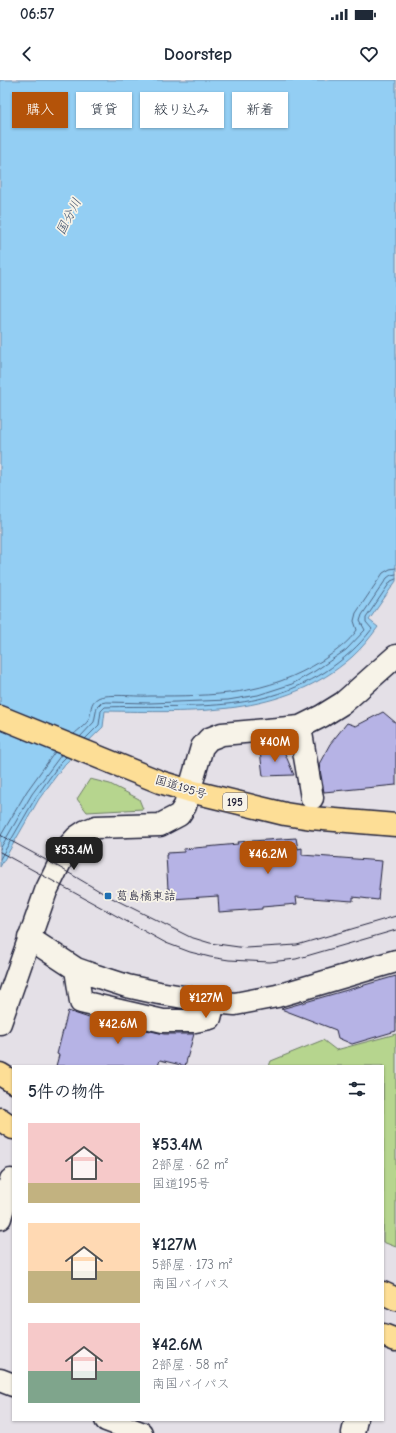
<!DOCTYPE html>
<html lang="ja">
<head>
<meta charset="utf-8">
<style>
	:root { --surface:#fff; --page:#f2f2f3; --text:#1f2937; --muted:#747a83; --accent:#b45309 }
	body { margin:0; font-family:"Comic Neue","Klee One",sans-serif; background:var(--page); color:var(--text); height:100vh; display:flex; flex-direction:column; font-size:15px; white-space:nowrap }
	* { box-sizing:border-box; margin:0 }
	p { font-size:13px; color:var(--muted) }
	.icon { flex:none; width:22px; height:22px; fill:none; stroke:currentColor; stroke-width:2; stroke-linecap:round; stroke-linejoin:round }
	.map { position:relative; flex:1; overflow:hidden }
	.drawer { position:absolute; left:12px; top:985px; width:372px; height:356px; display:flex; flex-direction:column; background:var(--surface); border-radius:0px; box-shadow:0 1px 3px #0004 }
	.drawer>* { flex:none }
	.banner { position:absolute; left:12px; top:12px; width:372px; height:36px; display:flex; gap:8px }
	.price { position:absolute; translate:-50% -34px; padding:0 9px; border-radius:8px; background:var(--accent); color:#fff; font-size:13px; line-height:26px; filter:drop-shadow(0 1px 2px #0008) }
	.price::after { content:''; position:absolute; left:50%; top:24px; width:12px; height:9px; margin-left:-6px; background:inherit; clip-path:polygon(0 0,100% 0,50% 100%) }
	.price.active { background:#222; color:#fff }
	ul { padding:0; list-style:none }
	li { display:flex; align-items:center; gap:12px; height:100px; padding:0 16px }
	li span { display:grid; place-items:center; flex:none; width:112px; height:80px; border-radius:0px; color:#555 }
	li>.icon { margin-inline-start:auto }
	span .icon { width:48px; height:48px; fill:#fffc; stroke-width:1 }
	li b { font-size:17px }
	h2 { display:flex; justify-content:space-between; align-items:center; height:48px; padding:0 16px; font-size:17px }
	.tag { padding:0 14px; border-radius:0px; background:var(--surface); box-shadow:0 1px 3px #0004; font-size:14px; line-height:36px }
	.tag.active { background:var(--accent); color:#fff }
	.status { display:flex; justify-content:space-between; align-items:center; height:28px; padding:0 20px; background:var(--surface); direction:ltr }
	.status svg { height:11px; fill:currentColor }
	header { display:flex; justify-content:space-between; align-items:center; height:52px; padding:0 16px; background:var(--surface); font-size:18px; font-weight:800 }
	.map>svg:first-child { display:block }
	.green { fill:#b6d58e; stroke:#6c7c64 }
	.water { fill:#93cef3; stroke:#6689a9 }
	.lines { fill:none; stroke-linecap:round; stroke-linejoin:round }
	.shore { stroke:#4f6785; stroke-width:1 }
	.building { fill:#b6b3e5; stroke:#22223b }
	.minor-casing { stroke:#22223b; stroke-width:25 }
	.highway-casing { stroke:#22223b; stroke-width:25 }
	.minor { stroke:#f7f3e8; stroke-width:22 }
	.highway { stroke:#fdde96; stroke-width:22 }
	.tram { stroke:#22223b; stroke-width:1 }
	.poi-dot { fill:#1f6fb2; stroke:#f7f3e8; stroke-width:1.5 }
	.labels { text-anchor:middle; stroke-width:3.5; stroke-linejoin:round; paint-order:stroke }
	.shield { fill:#f7f3e8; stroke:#62616f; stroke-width:1 }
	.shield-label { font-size:11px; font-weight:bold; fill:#22223b }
	.street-label { font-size:12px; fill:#22223b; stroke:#f7f3e8 }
	.poi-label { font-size:12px; fill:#22223b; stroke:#f7f3e8; text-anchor:start }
	.water-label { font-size:13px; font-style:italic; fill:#445672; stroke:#f7f3e8 }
</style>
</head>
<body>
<div class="status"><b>06:57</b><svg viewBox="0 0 49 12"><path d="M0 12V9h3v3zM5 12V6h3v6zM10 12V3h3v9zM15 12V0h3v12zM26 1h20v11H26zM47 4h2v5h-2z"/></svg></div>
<header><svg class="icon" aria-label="back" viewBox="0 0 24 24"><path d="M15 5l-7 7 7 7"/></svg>Doorstep<svg class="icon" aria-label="heart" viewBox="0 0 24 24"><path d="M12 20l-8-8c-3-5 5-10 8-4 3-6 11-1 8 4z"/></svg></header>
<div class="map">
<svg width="396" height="1353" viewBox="0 0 396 1353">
	<rect width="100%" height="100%" fill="#e4e0e7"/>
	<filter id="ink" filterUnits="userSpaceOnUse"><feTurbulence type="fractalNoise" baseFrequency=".025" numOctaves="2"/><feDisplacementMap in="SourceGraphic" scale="8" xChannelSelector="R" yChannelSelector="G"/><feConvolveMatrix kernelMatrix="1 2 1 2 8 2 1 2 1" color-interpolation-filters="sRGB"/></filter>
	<g filter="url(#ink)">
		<path class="green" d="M90,699L110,704L139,719L143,729L87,732L77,719Z
			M396,954V1167L383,1162V986H269L271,981L323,960L336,970Z"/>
		<path class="water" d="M0,0H396V501L369,540L378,547C370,558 362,568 352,577C283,638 191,632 105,631L103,647L65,684L39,719L0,787Z"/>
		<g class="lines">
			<path class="shore" d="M74,654C78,650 87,644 89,639C92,631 89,623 98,618C107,613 138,617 150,616C215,616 266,616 323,580C335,572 349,562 357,550L354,541L356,533L383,493L390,489L396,488
				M80,657L94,642L97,627L101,623L106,622L150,623L228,620L258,615L292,604L315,591L346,570L365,550L360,541L362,535L387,498L391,495L396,494
				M85,659L99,645L101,631L105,627C183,624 254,636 325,592C343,580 359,566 372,549L366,542V538L391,501L396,499
				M0,757L27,711L55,672
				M0,769L32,714L61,675
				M0,779L36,717L61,682L66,677"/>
		</g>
		<path class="building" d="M383,632L396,643V705L324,712L319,684L330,664L347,643L356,646Z
			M283,669L294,695L263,696L260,671Z
			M296,758L298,769L302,768V775L382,781L378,820L353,817V821L296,817L297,824L262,827V829L219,832L218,816L172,819L171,809H168L166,775H167V773L184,772V769L238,764L237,762Z
			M396,896V951L352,964L338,958L336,950L281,929Z
			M68,931L104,943L133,947L164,954H194L185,986L160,980L158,986H56L59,975L57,974Z"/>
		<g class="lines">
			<g class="minor-casing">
				<path id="minor" d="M300,647L312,718
					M29,858L76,889L96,896L127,906L159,913L214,922L235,924L277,916L396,881
					M76,889L81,922L163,941H195L210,938L214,922
					M0,943L46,811L67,768L77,757L86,751L96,747L160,745L179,735L185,726L202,667L209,659L222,654L300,647L322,636L343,623L396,576
					M0,1138L11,1100L13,1101
					M0,1300L13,1305
					M106,1340L141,1353
					M353,1353L356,1340"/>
			</g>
			<g class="highway-casing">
				<path id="highway" d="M0,637L160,702L190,711L285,734L311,738L396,745
					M0,994L13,1002
					M0,1039L13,1048
					M383,1213L396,1219
					M383,1255L396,1260"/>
			</g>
			<use href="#minor" class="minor"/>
			<use href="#highway" class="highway"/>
			<path class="tram" d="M0,755L57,786L108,816L190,857L210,863L246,868L297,865L396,836
				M0,772L166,863L190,872L210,877L229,880L270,882L296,879L396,850"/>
		</g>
	</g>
	<rect class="poi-dot" x="104" y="812" width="8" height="8" rx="2"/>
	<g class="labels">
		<rect class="shield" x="223" y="713" width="24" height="18" rx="3"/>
		<g class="shield-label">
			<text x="235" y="726">195</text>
		</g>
		<g class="street-label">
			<text transform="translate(181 707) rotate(17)" y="4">国道195号</text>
		</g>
		<g class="poi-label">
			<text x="116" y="820">葛島橋東詰</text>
		</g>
		<g class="water-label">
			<text transform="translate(68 136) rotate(-63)" y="5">国分川</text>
		</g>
	</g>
</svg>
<b class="price" style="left:275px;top:683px">¥40M</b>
<b class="price active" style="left:74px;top:791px">¥53.4M</b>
<b class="price" style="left:268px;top:795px">¥46.2M</b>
<b class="price" style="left:206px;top:939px">¥127M</b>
<b class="price" style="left:118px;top:965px">¥42.6M</b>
<div class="banner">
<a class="tag active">購入</a>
<a class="tag">賃貸</a>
<a class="tag">絞り込み</a>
<a class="tag">新着</a>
</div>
<section class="drawer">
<h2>5件の物件<svg class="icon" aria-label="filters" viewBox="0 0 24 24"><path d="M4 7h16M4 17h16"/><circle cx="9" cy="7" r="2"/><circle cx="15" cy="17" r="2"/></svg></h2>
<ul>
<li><span style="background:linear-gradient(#f6c9c9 75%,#c2b280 0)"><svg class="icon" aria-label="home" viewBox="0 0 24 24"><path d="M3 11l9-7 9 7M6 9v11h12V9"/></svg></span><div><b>¥53.4M</b><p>2部屋 · 62 m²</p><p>国道195号</p></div></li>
<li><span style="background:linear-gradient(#ffd9b3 60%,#c2b280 0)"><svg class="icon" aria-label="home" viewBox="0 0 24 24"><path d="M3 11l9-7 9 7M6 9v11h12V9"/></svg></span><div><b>¥127M</b><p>5部屋 · 173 m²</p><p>南国バイパス</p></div></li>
<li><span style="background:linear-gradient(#f6c9c9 60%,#7fa58c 0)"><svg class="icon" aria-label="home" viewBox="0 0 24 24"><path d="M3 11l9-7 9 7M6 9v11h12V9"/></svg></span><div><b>¥42.6M</b><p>2部屋 · 58 m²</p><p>南国バイパス</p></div></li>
</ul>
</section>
</div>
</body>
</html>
